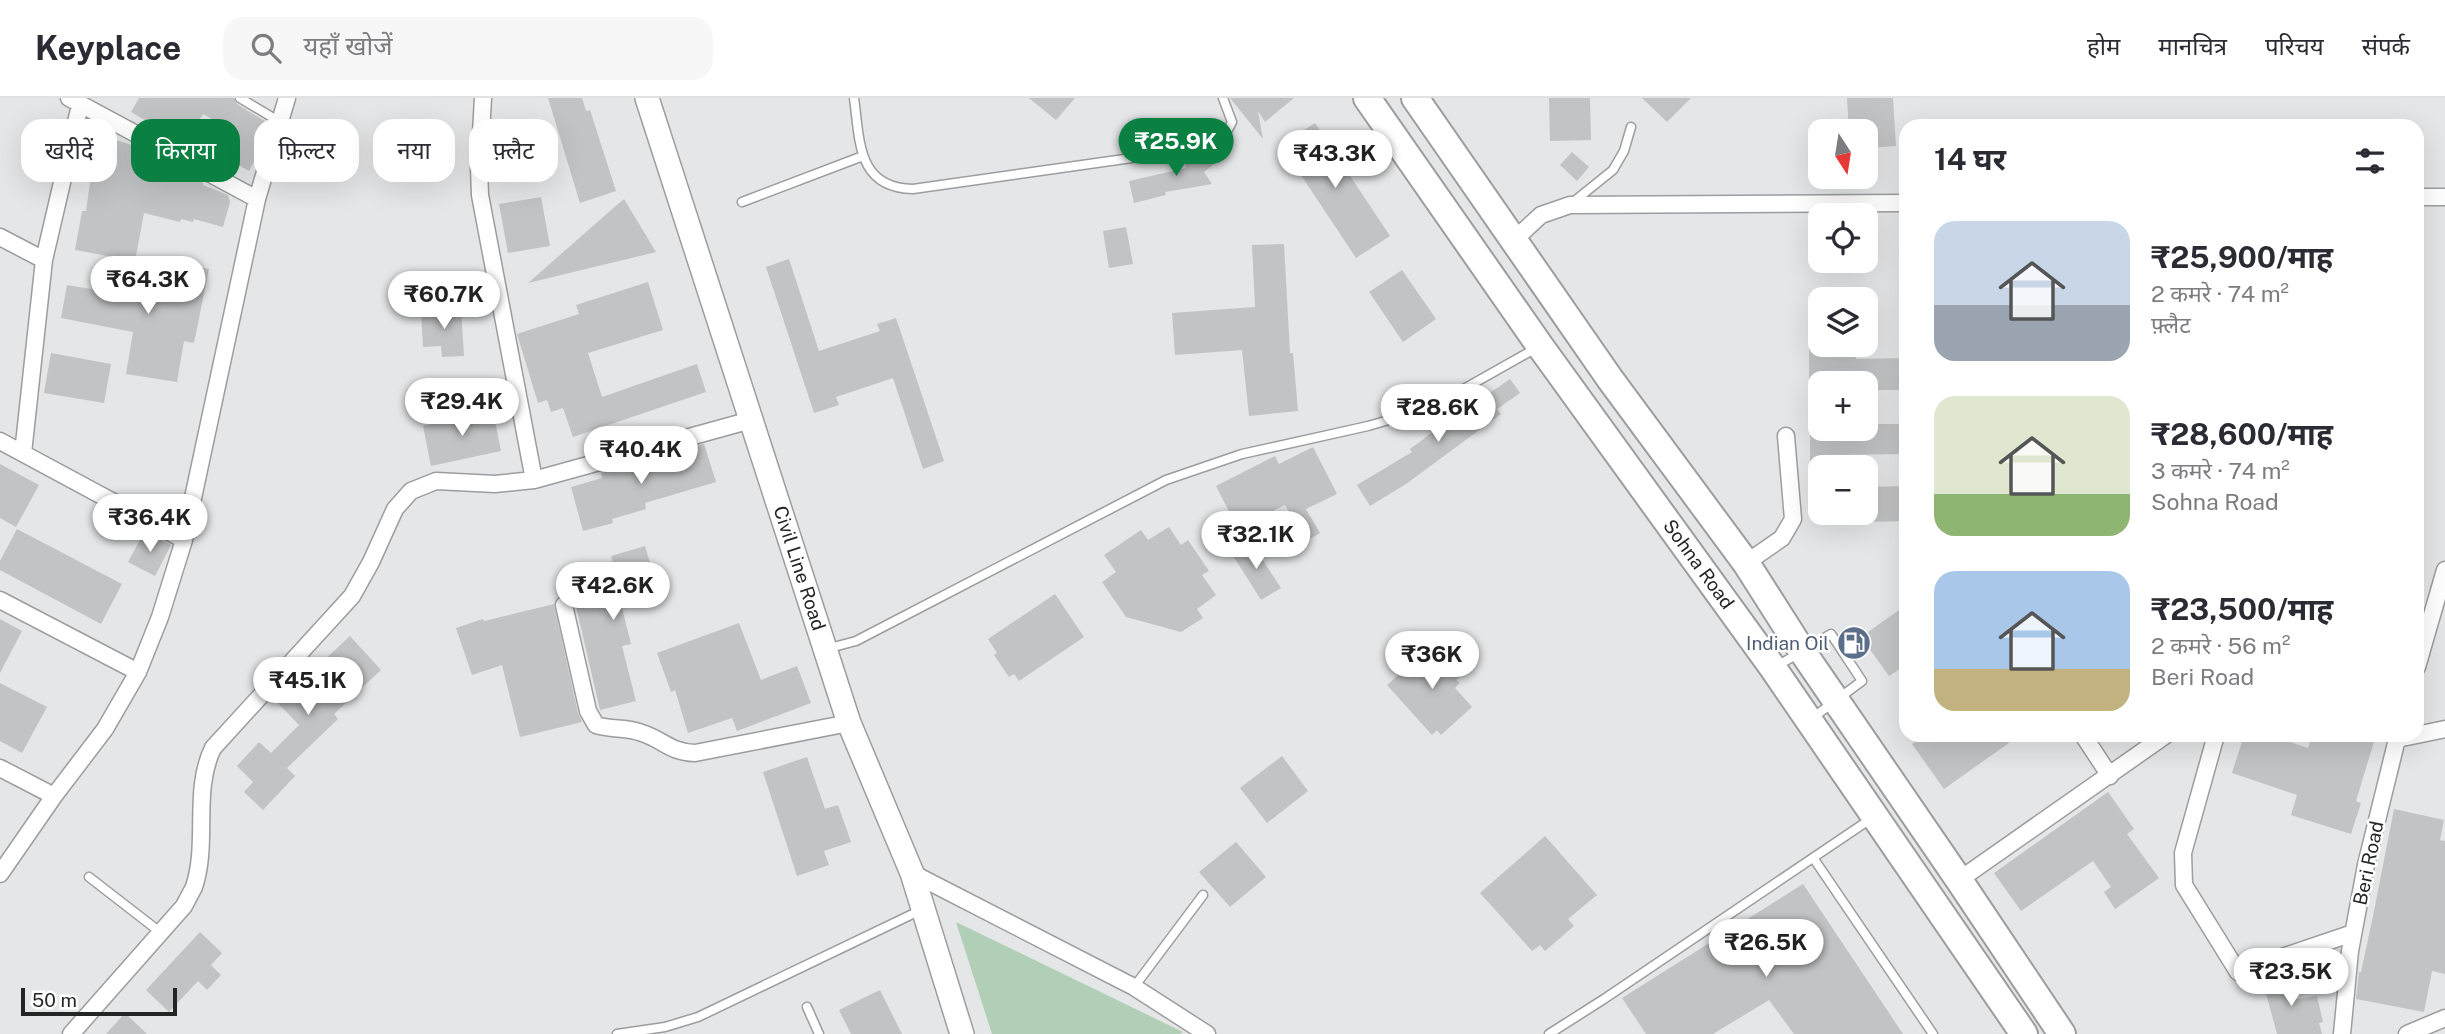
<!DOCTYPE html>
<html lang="hi">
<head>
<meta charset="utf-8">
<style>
	:root { --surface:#fff; --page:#f7f7f7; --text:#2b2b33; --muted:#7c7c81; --line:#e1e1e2; --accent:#0b8043 }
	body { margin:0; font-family:"Public Sans","Noto Sans Devanagari",sans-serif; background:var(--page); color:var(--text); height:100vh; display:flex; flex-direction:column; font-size:26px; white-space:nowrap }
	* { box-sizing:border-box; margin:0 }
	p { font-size:23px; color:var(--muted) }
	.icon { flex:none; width:38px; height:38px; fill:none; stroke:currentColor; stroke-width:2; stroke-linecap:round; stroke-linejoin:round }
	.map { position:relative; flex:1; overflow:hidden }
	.details { position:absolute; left:1899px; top:21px; width:525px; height:623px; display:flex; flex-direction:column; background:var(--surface); border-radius:21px; box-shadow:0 7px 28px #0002 }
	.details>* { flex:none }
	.guide { position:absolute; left:21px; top:21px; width:665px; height:63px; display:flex; gap:14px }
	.needle { width:46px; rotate:168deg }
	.fabs { position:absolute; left:1808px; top:21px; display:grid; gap:14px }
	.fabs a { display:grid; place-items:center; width:70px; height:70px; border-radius:14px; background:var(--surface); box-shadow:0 7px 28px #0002; font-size:35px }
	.scale { position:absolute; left:21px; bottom:18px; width:156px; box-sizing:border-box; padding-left:7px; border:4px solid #242525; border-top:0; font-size:19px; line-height:24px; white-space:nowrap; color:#242525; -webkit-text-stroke:5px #fff; paint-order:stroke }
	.price { position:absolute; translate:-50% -60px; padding:0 16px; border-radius:24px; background:#fff; color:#222; font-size:23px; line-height:46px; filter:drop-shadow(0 2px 4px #0008) }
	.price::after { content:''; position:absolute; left:50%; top:42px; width:21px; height:16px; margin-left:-10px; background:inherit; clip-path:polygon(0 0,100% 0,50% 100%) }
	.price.active { background:var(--accent); color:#fff }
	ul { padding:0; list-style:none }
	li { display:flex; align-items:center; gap:21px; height:175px; padding:0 35px }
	li span { display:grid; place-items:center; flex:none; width:196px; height:140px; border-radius:21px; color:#555 }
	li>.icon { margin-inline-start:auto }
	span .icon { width:84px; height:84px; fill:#fffc; stroke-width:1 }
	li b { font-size:30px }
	h2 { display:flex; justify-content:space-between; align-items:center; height:84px; padding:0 35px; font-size:30px }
	.pill { padding:0 24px; border-radius:21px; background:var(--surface); box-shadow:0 7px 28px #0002; font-size:24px; line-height:63px }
	.pill.active { background:var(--accent); color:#fff }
	header { display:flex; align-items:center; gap:42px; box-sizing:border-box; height:98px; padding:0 35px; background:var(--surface); border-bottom:2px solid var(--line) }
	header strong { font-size:33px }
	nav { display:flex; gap:38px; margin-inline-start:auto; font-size:24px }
	.search { width:490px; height:63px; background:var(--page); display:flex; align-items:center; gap:18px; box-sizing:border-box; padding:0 24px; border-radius:21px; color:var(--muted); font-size:26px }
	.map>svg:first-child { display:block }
	.green { fill:#b0cfb6 }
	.building { fill:#c2c3c4 }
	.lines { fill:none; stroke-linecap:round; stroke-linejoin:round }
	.lane-casing { stroke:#9c9d9e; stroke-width:11 }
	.street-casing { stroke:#9c9d9e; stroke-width:19 }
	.secondary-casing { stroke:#9c9d9e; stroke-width:26 }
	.primary-casing { stroke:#9c9d9e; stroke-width:30 }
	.lane { stroke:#fff; stroke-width:8 }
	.street { stroke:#fff; stroke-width:16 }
	.secondary { stroke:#fff; stroke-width:23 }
	.primary { stroke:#fff; stroke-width:26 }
	.labels { text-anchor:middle; stroke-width:5; stroke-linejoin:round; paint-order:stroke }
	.street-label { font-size:19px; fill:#242525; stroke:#fff }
	.service-label { font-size:19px; fill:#4e5e75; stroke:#fff; text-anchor:end }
</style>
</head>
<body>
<header>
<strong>Keyplace</strong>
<div class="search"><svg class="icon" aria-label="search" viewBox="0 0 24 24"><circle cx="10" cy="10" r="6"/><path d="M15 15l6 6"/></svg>यहाँ खोजें</div>
<nav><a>होम</a><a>मानचित्र</a><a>परिचय</a><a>संपर्क</a></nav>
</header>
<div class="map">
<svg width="2445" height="936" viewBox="0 0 2445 936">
	<rect width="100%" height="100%" fill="#e4e6e7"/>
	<path class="green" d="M956,824L1183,934L1180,936H992Z"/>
	<path class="building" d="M139,0H234L237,6L268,25L256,45L262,49L260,53L249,73L219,56L232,32L203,16L188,41L158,24L155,28L131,14Z
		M548,0H582L586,13L590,12L616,93L580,105Z
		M1029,0H1075L1056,22Z
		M1230,0H1294L1265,24L1258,13L1263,41Z
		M1549,0H1590L1591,42L1550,43Z
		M1642,0H1691L1667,24Z
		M1847,0H1893L1896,48L1866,50V33H1849Z
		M1315,25L1390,138L1356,160L1281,47Z
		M103,38L135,48L142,51L140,55L164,69L186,75L203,84V87L228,97L230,104L223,129L194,121L193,124L181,121L180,124L144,115L135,163L75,152L82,113H86L92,71Z
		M1232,52L1204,74L1212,86L1165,94L1166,97L1134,105L1129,83L1186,70L1184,59Z
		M1572,54L1589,69L1577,83L1560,67Z
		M541,99L550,148L508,155L499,106Z
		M624,101L656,154L528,185L610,113Z
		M1126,129L1133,166L1109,170L1103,133Z
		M1284,146L1290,255H1293L1298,313L1249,318L1242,252L1175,257L1172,215L1255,209L1252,147Z
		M147,161L209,171L194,245L184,243L177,284L126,276L133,234L61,220L67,187L139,199L141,198Z
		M789,161L819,253L880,233L877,226L896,220L944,363L923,371L893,280L836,299L839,307L814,315L766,169Z
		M1402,172L1436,221L1403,244L1369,194Z
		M648,184L663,232L588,255L602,299L697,266L706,294L573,339L563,310L551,314L547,302L538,305L517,236L579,216L576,207Z
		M461,209L464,258L442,259L441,248L423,249L421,212Z
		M1809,247H1856V261L1906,260V292H1866V285H1809Z
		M51,255L111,266L104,305L44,295Z
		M1510,281L1520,295L1497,311L1501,316L1406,386L1370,408L1357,387L1412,354L1410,351L1485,295L1487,297Z
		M493,313L501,353L431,368L423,328Z
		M1866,326H1906V356L1839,357V369H1810V331H1866Z
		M704,346L716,384L645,405L646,411L612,421L613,425L583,433L571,389L602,380L601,374Z
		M1313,349L1337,396L1306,411L1320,435L1306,443L1285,407L1238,431L1216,388L1275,358L1279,366Z
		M0,366L39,387L16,429L0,420Z
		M1906,388V423L1866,424V389Z
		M1169,429L1181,447L1188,442L1209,473L1202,477L1216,497L1197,511L1203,520L1181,534L1126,519L1102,484L1116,474L1104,457L1141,432L1148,442Z
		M17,431L122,486L101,526L0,472V463Z
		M145,433L171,447L155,478L128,464Z
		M1251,444L1281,490L1261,502L1232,456Z
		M645,448L660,498L622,510L631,546L622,548L636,603L600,612L571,487L616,475L611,458Z
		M1055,496L1084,539L1019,583L1014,576L1009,579L994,557L997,555L988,541Z
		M554,506L578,615L582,624L520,639L502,567L472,577L456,530L483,521L484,523Z
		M1906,507V567L1889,578L1861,539Z
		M0,521L22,533L0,575Z
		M739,525L761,582L797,568L811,605L737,633L732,620L688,635L675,592L671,594L657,555Z
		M350,538L381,572L334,616L338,621L287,670L295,678L263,712L244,694L253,684L237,668L259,644L271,655L299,627L273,600L297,578L302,583Z
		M1433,546L1462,577L1456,582L1460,585L1455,590L1472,609L1441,637L1437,632L1432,637L1387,587Z
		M0,585L47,609L22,655L0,643Z
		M1925,637H2020L1944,691L1912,646Z
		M2244,637H2269L2308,650L2312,637H2376L2356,703L2361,705L2351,736L2291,717L2297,697L2232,675Z
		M1282,658L1308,693L1267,725L1240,690Z
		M807,659L825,711L838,707L851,744L824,753L829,767L797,778L763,674Z
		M2108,694L2134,731L2127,736L2159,780L2115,811L2104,794L2111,789L2093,763L2021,813L1994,775Z
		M2394,711L2444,722L2440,742L2445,743V876L2432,873L2424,914L2356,901L2359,874H2361L2373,818Z
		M1545,738L1597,797L1568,821L1574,828L1545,853L1540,847L1532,853L1480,795Z
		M1236,744L1266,779L1230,809L1199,774Z
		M1803,786L1903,936H1794L1769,902L1713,936H1646L1622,900Z
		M200,834L222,855L211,867L221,877L207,892L198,883L169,914L146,892Z
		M2282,870L2290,902L2317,898L2323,924L2319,925L2322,936H2277L2261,877Z
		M880,892L902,936H851L839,912Z
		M125,915L147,936H106Z"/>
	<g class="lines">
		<g class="lane-casing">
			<path id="lane" d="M240,0L280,24
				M854,0C860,43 857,90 913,91L1181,53C1203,47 1222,47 1232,24L1223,0
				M742,104L863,58
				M1572,105L1613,72L1624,53L1631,29
				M826,551L856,543L1166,382L1242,356L1368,328L1430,310L1538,249
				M1777,568L1831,536L1862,583L1811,621
				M1814,761L1933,936
				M89,779L160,834
				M1134,889L1203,797
				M807,909L819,936
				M617,936L665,929L698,919L921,812
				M1549,936L1604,901L1872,720"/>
		</g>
		<g class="street-casing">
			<path id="street" d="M69,0L257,101
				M483,0L479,70L480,97L534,382
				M2417,99H2445
				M0,139L44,162
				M1514,142L1541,117L1570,107L1906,105
				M0,343L184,442
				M23,355L44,162L80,7
				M1746,465L1782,440L1793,421L1786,338
				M0,502L138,574
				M564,507L588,613L596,627C611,632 628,629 642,635C664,642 669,654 695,655L849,625
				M2417,569L2445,472
				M2083,637L2110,678
				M2216,637L2183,755L2184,787L2238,874L2353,835
				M2397,641L2445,631
				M0,670L54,698
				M912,775L1134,889L1207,936
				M0,776L54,698L105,631L138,574L160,519L184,442L257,101L287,0
				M1959,782L2166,637
				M71,936L184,808C187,802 191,795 194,789C209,744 192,693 213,650L352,498L371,464L395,411L411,393L436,383L495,386L534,382L751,322
				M2342,936L2350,853L2366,767L2398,637
				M2407,936L2445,920"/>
		</g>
		<g class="secondary-casing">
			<path id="secondary" d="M647,0L849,625L912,775L962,936"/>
		</g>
		<g class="primary-casing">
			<path id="primary" d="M1367,0L1540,248L1773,570L2024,936
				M1415,0L1610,281L1746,465L1802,553L1959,782L2062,936"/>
		</g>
		<use href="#lane" class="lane"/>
		<use href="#street" class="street"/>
		<use href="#secondary" class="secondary"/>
		<use href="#primary" class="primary"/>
	</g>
	<defs>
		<g id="fuel-disc" transform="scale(1.75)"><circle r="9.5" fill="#5c6f8a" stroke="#fff"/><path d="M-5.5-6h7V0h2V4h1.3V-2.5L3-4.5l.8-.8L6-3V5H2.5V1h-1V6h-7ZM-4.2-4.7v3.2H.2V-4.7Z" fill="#fff"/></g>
	</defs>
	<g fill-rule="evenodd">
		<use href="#fuel-disc" x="1854" y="545"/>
	</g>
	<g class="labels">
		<g class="street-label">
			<text transform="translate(1699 466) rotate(54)" y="7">Sohna Road</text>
			<text transform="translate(800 470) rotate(72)" y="7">Civil Line Road</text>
			<text transform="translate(2368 765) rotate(-78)" y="7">Beri Road</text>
		</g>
		<g class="service-label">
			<text x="1829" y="552">Indian Oil</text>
		</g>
	</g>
</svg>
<div class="fabs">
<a><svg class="needle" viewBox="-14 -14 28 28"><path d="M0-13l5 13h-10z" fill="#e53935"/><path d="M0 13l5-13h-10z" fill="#7c7c81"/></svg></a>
<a><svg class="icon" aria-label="locate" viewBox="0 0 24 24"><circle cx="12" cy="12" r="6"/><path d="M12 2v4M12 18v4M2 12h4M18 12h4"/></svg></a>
<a><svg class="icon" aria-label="layers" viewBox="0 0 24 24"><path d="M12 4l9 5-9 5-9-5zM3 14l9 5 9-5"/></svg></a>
<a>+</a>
<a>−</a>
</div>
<div class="scale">50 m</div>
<b class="price active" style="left:1176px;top:80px">₹25.9K</b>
<b class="price" style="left:1335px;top:92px">₹43.3K</b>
<b class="price" style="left:148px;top:218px">₹64.3K</b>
<b class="price" style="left:444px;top:233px">₹60.7K</b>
<b class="price" style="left:462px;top:340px">₹29.4K</b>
<b class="price" style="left:1438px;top:346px">₹28.6K</b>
<b class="price" style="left:641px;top:388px">₹40.4K</b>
<b class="price" style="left:150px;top:456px">₹36.4K</b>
<b class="price" style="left:1256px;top:473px">₹32.1K</b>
<b class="price" style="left:613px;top:524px">₹42.6K</b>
<b class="price" style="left:1432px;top:593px">₹36K</b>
<b class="price" style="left:308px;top:619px">₹45.1K</b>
<b class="price" style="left:1766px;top:881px">₹26.5K</b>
<b class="price" style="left:2291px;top:910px">₹23.5K</b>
<div class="guide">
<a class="pill">खरीदें</a>
<a class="pill active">किराया</a>
<a class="pill">फ़िल्टर</a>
<a class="pill">नया</a>
<a class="pill">फ़्लैट</a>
</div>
<section class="details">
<h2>14 घर<svg class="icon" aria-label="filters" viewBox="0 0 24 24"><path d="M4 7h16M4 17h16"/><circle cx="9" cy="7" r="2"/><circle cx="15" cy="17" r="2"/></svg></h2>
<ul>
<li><span style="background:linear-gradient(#c9d6e8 60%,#9aa5b1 0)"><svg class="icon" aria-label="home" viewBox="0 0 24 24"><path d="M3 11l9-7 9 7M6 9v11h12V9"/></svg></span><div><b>₹25,900/माह</b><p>2 कमरे · 74 m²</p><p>फ़्लैट</p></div></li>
<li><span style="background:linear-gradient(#dfe7d0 70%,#8fb573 0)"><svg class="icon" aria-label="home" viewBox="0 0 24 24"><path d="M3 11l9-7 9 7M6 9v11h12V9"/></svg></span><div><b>₹28,600/माह</b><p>3 कमरे · 74 m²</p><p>Sohna Road</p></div></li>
<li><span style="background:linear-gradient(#a9c7e8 70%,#c2b280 0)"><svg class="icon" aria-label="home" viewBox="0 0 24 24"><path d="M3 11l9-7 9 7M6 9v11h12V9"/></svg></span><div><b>₹23,500/माह</b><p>2 कमरे · 56 m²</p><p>Beri Road</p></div></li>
</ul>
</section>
</div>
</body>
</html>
